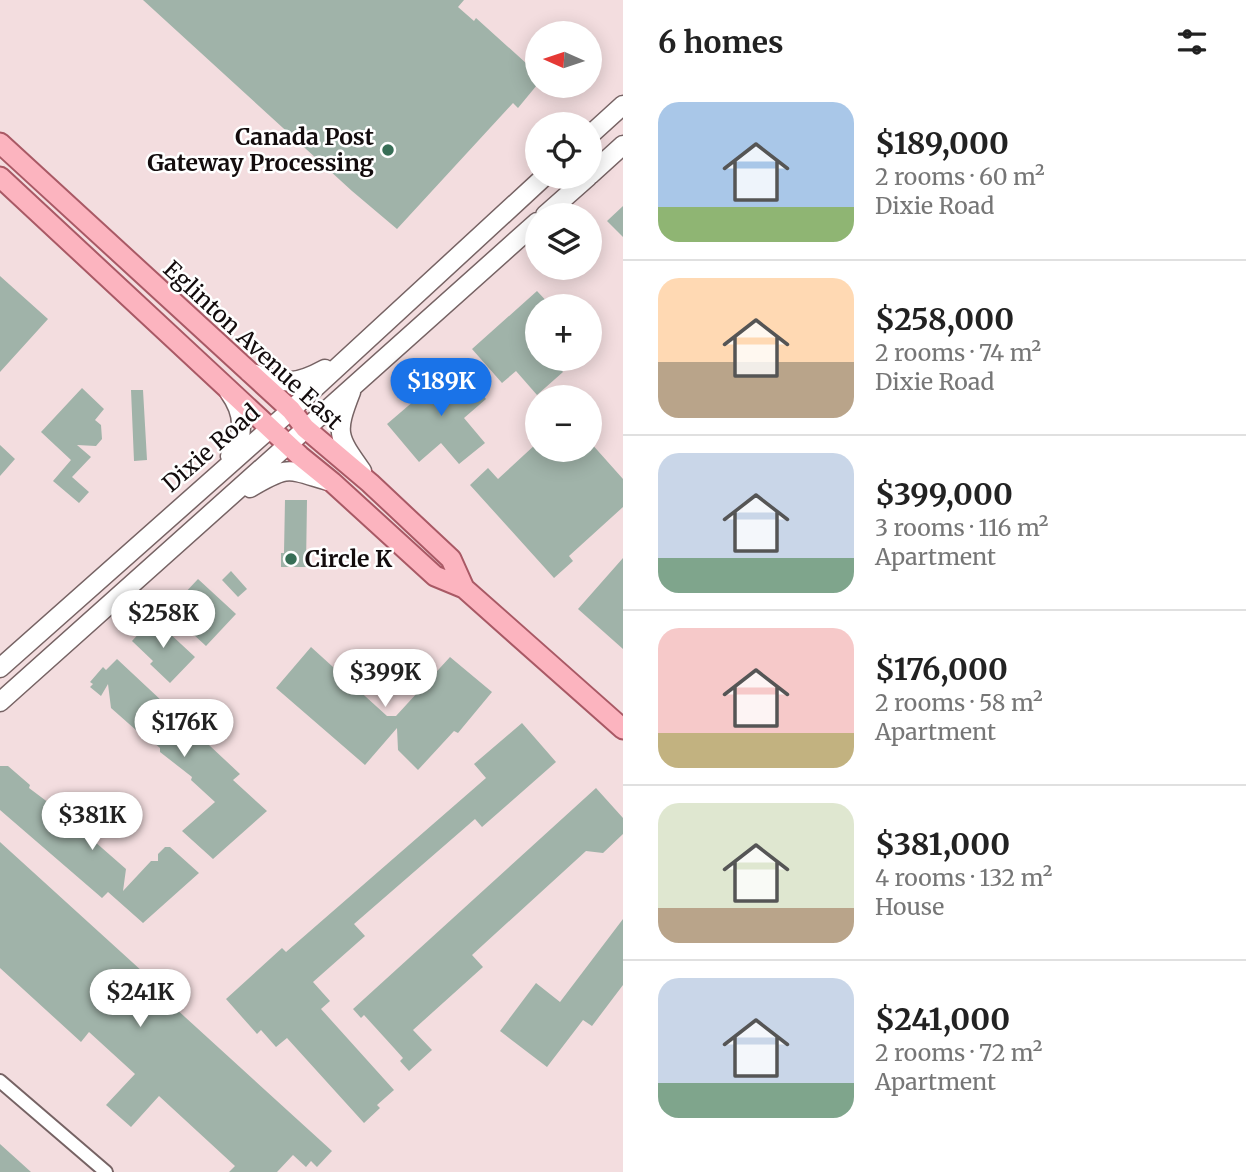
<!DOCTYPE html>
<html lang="en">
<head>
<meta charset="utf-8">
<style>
	:root { --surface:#fff; --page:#f6f6f6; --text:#222; --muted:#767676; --line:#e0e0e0; --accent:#1a73e8 }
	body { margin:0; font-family:Merriweather,serif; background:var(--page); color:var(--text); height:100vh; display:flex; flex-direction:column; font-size:26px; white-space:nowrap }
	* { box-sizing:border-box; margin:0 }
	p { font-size:23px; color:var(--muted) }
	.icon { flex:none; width:38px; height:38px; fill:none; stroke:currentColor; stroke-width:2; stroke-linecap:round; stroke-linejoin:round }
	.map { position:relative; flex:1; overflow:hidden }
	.sheet { display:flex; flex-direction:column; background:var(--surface); width:623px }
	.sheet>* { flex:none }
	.needle { width:46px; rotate:273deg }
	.buttons { position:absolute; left:525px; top:21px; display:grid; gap:14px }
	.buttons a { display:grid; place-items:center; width:77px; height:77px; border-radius:50%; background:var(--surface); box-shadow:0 4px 18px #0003; font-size:35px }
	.price { position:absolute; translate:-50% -60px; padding:0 16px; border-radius:24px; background:#fff; color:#222; font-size:23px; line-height:46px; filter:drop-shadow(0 2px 4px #0008) }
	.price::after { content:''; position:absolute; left:50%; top:42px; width:21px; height:16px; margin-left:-10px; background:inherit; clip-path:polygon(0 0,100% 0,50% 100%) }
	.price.selected { background:var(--accent); color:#fff }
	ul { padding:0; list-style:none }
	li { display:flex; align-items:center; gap:21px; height:175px; padding:0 35px }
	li+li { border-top:2px solid var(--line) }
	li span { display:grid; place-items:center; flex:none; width:196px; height:140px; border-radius:21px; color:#555 }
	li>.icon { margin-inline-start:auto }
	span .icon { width:84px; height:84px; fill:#fffc; stroke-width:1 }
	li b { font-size:30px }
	h2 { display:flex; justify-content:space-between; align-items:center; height:84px; padding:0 35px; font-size:30px }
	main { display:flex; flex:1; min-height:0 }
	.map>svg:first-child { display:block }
	.building { fill:#a0b3a9 }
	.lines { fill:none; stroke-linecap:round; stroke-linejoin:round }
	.minor-casing { stroke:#766364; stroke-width:16 }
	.secondary-casing { stroke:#766364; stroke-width:21 }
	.primary-casing { stroke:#a95965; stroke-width:23 }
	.minor { stroke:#fff; stroke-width:12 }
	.secondary { stroke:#fff; stroke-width:18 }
	.primary { stroke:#fcb4bf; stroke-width:19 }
	.poi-dot { fill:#376e56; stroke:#fff; stroke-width:2.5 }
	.labels { text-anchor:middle; stroke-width:5; stroke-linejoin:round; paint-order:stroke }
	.poi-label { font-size:23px; font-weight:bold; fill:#130c0d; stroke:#fff; text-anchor:end }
	.street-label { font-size:23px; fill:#130c0d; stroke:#fff }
</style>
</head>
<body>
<main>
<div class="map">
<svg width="623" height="1172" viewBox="0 0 623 1172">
	<rect width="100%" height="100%" fill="#f3dddf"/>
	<path class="building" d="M143,0H464L458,7L474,21L476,18L527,64L537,54V85L518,108L513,103L397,229L352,191Z
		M623,206V237L607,221Z
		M0,276L48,319L0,372Z
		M537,291L551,306H537V359H564L557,365L563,372L537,395L516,371L502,383L472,349Z
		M457,364L486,399L464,418L485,443L459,464L441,443L419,462L387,424Z
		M82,388L104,409L95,420L101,425L102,439L96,446L77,445L91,457L72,477L89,492L79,503L53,481L71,460L41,432Z
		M131,390H143L147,460L134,461Z
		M590,442L623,479V507L569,556L573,561L554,578L470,485L488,468L498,479L537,443V450H590Z
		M0,445L15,459L0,476Z
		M285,500H307L306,567H281V553H284Z
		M623,558V649L578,609Z
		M231,571L247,589L238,597L222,580Z
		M198,579L236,614L206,646L168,611Z
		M153,618L195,657L170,683L150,664L153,661L132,641Z
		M311,647L387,716H396L450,657L492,692L458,733L454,731L418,770L398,750L397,728L365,765L276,688Z
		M117,659L240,774L233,780L267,811L213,859L182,831L215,802L191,780L192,777L160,752V748L148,738H145L111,708L108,684L101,696L90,687L93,684L90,682L103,667L106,670Z
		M522,723L556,762L482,827L475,819L354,924L365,936L313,982L330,1001L321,1009L394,1090L377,1105L380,1108L364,1123L287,1038L276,1047L261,1030L257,1034L226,999L282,948L286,952L486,778L474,764Z
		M0,766H8L30,785L29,788L61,812L60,817L73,827H78L126,869L123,891L151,861H158V854L165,847H170L199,873L143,923L108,892L102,898L0,810Z
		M596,788L623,818V834L603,853L586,851L472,955L483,967L413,1030L432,1050L409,1071L400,1061L403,1058L394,1048L364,1015L361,1018L353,1009Z
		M0,842L143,972L140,976L332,1151L317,1167L311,1161L306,1167L293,1155L277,1172H229L235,1166L159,1096L131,1127L106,1105L135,1074L89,1032L81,1042L0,968Z
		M623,919V985L592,1026L583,1020L547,1067L500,1031L536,983L560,1002Z
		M0,1144L31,1172H0Z"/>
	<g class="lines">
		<g class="minor-casing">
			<path id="minor" d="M0,1081L106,1172"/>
		</g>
		<g class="secondary-casing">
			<path id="secondary" d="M590,135L623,105
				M590,175L623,145
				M545,215L588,177
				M249,372C284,383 292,387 325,369
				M229,392C245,414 245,435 230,456
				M351,392C335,433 337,436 362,471
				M250,488C289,465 287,469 328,481
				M0,668L291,410L544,177
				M0,702L537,222"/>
		</g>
		<g class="primary-casing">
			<path id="primary" d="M0,143L291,410L305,428L370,483L451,559L464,588
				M0,177L300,456L332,482L435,576L464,588L623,729"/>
		</g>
		<use href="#minor" class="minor"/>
		<use href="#secondary" class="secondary"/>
		<use href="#primary" class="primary"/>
	</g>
	<g class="poi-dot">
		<circle cx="388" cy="150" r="7"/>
		<circle cx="291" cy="559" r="7"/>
	</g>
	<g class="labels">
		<g class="poi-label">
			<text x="374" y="145">Canada Post<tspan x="374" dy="26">Gateway Processing</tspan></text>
			<text x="305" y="567" text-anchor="start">Circle K</text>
		</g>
		<g class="street-label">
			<text transform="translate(253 345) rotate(43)" y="8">Eglinton Avenue East</text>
			<text transform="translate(211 448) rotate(-41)" y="8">Dixie Road</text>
		</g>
	</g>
</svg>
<div class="buttons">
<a><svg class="needle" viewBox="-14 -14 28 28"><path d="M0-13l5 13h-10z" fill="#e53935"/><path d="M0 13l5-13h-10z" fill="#767676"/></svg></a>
<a><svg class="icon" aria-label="locate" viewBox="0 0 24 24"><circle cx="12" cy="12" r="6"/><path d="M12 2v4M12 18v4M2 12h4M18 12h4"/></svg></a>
<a><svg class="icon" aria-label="layers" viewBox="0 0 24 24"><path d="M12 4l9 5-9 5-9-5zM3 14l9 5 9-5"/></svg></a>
<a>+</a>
<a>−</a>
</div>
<b class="price selected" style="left:441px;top:418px">$189K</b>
<b class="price" style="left:163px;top:650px">$258K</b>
<b class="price" style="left:385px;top:709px">$399K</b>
<b class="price" style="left:184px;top:759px">$176K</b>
<b class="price" style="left:92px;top:852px">$381K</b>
<b class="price" style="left:140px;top:1029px">$241K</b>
</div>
<section class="sheet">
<h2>6 homes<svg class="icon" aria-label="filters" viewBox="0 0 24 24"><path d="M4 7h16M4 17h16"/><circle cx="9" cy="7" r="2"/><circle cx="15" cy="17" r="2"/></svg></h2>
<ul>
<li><span style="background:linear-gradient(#a9c7e8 75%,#8fb573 0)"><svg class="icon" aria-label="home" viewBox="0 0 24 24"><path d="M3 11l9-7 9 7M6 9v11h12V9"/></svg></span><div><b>$189,000</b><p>2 rooms · 60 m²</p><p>Dixie Road</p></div></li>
<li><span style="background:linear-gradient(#ffd9b3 60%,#b9a48a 0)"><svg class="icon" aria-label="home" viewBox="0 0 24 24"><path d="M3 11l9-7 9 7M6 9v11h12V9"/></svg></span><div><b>$258,000</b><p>2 rooms · 74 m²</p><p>Dixie Road</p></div></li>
<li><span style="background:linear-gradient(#c9d6e8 75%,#7fa58c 0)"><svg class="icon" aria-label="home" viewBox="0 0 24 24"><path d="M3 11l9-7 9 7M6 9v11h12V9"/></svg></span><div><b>$399,000</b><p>3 rooms · 116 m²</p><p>Apartment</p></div></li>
<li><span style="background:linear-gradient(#f6c9c9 75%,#c2b280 0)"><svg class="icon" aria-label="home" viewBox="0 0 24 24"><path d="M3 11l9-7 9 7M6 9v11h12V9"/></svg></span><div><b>$176,000</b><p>2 rooms · 58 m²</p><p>Apartment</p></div></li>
<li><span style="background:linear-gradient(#dfe7d0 75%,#b9a48a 0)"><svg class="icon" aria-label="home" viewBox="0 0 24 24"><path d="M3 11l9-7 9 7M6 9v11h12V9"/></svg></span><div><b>$381,000</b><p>4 rooms · 132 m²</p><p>House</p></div></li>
<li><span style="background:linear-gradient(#c9d6e8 75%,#7fa58c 0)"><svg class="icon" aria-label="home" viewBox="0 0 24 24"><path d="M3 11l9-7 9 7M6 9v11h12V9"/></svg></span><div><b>$241,000</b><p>2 rooms · 72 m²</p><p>Apartment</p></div></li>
</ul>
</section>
</main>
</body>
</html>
